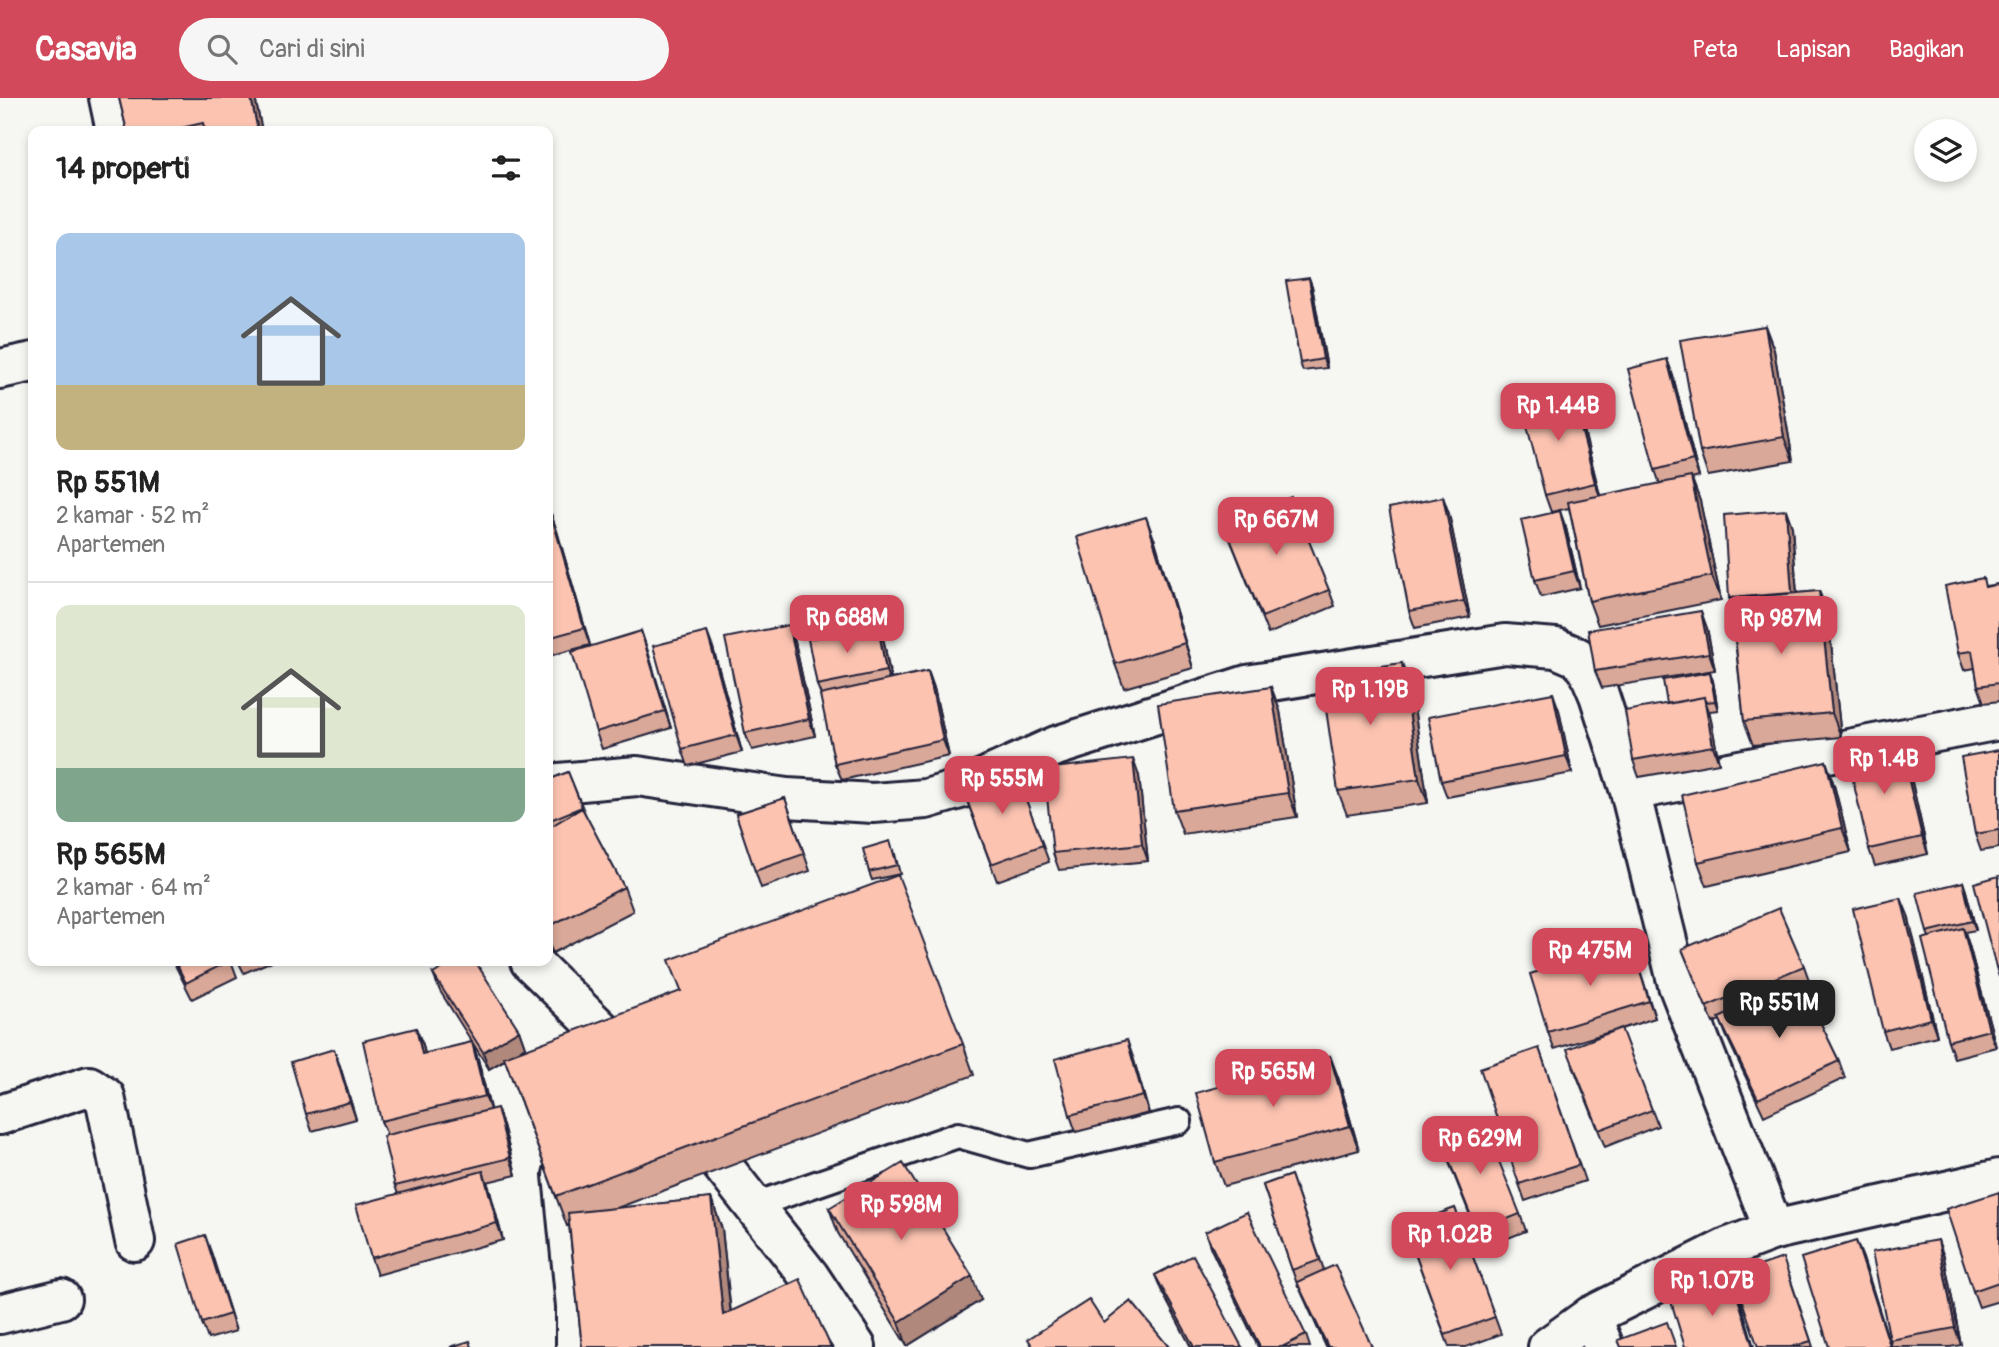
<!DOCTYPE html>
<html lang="id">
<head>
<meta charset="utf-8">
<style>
	:root { --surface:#fff; --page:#f6f6f6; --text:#222; --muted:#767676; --line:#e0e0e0; --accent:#d1495b }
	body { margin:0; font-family:Pangolin,sans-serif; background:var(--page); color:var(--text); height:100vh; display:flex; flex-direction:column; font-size:26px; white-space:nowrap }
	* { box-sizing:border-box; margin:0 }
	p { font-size:23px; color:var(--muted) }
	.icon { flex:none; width:38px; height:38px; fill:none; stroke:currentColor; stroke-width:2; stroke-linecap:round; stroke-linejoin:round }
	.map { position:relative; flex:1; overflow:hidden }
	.sheet { position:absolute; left:28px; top:28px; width:525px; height:840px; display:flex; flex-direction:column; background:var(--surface); border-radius:14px; box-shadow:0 4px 10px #0003 }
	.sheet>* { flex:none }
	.tools { position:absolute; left:1914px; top:21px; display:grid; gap:14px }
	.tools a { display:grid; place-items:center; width:63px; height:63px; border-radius:50%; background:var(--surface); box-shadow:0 4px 10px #0003; font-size:35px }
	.price { position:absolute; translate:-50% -60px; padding:0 16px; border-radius:14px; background:var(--accent); color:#fff; font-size:23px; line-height:46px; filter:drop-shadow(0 2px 4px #0008) }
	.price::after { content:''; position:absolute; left:50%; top:42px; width:21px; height:16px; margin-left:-10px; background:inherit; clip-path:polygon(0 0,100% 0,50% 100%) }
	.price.current { background:#222; color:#fff }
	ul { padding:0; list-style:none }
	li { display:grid; align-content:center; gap:14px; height:371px; padding:0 28px }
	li+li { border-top:2px solid var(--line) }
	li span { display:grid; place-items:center; height:217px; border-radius:14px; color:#555 }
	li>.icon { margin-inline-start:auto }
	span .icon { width:126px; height:126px; fill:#fffc; stroke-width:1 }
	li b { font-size:30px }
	h2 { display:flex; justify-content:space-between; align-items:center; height:84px; padding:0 28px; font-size:30px }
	header { display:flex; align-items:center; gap:42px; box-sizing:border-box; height:98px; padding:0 35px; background:var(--accent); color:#fff }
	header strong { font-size:33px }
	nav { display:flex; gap:38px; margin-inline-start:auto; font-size:24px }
	.search { width:490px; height:63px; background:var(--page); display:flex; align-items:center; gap:18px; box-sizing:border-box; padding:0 24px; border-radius:38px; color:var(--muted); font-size:26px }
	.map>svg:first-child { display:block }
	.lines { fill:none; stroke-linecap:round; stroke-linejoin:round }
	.lane-casing { stroke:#22223b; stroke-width:30 }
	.street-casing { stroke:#22223b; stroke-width:44 }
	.secondary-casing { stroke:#22223b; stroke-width:44 }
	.lane { stroke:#f6f6f2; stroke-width:24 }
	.street { stroke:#f6f6f2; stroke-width:38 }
	.secondary { stroke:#f6f6f2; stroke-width:38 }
	.wall { fill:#d9a898; stroke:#22223b; stroke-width:2 }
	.shaded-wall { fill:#b0887c; stroke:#22223b; stroke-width:2 }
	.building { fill:#fcc3b1; stroke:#22223b; stroke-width:2 }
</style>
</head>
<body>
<header>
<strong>Casavia</strong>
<div class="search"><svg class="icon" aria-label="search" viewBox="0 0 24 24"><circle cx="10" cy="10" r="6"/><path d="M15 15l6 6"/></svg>Cari di sini</div>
<nav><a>Peta</a><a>Lapisan</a><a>Bagikan</a></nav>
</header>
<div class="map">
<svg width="1999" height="1249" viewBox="0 0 1999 1249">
	<rect width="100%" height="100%" fill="#f6f6f2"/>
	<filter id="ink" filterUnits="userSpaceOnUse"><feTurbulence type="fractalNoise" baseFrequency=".0143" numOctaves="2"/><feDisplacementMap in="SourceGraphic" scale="14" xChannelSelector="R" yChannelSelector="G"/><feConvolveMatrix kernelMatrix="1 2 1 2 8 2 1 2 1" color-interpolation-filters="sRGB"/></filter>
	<g filter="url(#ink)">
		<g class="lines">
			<g class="lane-casing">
				<path id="lane" d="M755,1107L958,1037L1029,1057L1179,1023"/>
			</g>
			<g class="street-casing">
				<path id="street" d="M109,0L116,33
					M0,271L33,264
					M548,686L637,678L787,700L873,705L926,701L960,691L1056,648L1247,587L1505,546L1556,550L1577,559L1588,571L1599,597L1630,693L1678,887L1774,1132
					M1630,693L1999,622
					M530,863L631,961
					M0,1017L89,988L105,999L135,1143
					M692,1029L809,1178L856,1249
					M563,1077L576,1208V1249
					M0,1216L61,1201
					M1591,1218L1604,1249"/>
			</g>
			<g class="secondary-casing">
				<path id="secondary" d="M1548,1249L1591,1218L1729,1149L1774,1132L1999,1081"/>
			</g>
			<use href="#lane" class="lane"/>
			<use href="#street" class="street"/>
			<use href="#secondary" class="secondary"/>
		</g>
		<path class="wall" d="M119,0H255L262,33H127Z
			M1309,180L1312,188L1327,270L1303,273L1300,265Z
			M1765,228L1774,252L1793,363L1708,378L1700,354Z
			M1667,261L1673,278L1699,379L1692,381L1700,403L1721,502L1598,527L1589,503L1569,410L1551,414L1545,397L1578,309L1600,398L1660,386L1655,372Z
			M1443,399L1449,416L1470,519L1415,530L1409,513Z
			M1786,412L1792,429L1797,495L1819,493L1828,517L1841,639L1753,647L1744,623L1731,506L1729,500Z
			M551,416L557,433L590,547L549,558L548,554V417Z
			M1224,426L1329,492L1335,508L1268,536Z
			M1566,430L1580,490L1541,499L1535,482Z
			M1155,443L1193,570L1124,590L1115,566Z
			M1999,486V603L1984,605L1978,588L1975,570L1964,572L1958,555L1986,488Z
			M878,528L884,544L891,581L928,573L934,590L949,658L842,682L835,666L821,597L817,587Z
			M1707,530L1715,572L1602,590L1595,573Z
			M641,533L671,630L602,651L596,634Z
			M795,544L815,638L752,652L745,635Z
			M713,550L742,654L688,668L682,651Z
			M1710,574L1713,583L1718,612L1709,613L1719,665L1639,679L1633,662L1667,606Z
			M1271,589L1280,613L1297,719L1183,736L1174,712Z
			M1411,589L1428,705L1347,717L1338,693Z
			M1559,612L1572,675L1447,699L1441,683Z
			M1900,645L1907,662L1928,756L1875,768L1869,751Z
			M1999,652V750L1981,753L1975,736Z
			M1826,663L1834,687L1851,754L1707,788L1698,764Z
			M1014,670L1049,764L997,783L962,689Z
			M568,674L586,718L624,789L633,813L553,855L548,845V682Z
			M1139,678L1148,763L1059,772L1053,755Z
			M785,700L810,773L761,790L736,716Z
			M894,752L900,776L872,782L869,774Z
			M1999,778V879L1996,869Z
			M1963,784L1966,793L1976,832L1965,834L1969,847L1996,949L1954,960L1948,943L1929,839L1927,834Z
			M1908,817L1937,938L1889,950L1883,933Z
			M1631,845L1655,920L1621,931L1658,1028L1605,1049L1573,968L1613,933L1554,951L1548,934Z
			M1682,851L1804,868L1810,885L1802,888L1839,963L1845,980L1764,1018L1726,937L1720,922L1713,925Z
			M173,863H231L237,879L192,901Z
			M238,863H272L244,875Z
			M433,876L519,932L525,949L516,954L963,946L974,977L617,1110L711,1100L722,1131L731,1214L831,1249H582L569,1127L567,1128L505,962L489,971L440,893Z
			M472,944L478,961L490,1012L503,1027L516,1077L487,1084L503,1142L377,1177L371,1160L398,1096L395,1088L387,1037L381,1023L423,947L425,956Z
			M1539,950L1585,1083L1525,1103L1519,1086Z
			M1330,958L1339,982L1359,1052L1224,1088L1215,1064Z
			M1133,959L1149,1015L1076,1034L1070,1017Z
			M340,968L356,1021L312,1033L306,1016Z
			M1446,1057L1520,1116L1526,1133L1483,1150Z
			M1291,1077L1324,1172L1372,1249H1326L1299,1189H1298L1263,1087Z
			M1999,1094V1203L1979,1209L1973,1193Z
			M829,1110L981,1202L907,1248L838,1135Z
			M1455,1110L1501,1236L1466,1249H1449L1405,1128Z
			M1205,1134L1306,1237L1310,1249H1258L1211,1151Z
			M211,1154L236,1233L208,1241L202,1225Z
			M1944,1159L1961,1247L1950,1249H1892L1890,1242Z
			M1155,1177L1242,1249H1191L1162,1194Z
			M1789,1177L1813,1249H1758Z"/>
		<path class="shaded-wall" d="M251,0H255L262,33H258Z
			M1309,180L1312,188L1327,270L1323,261Z
			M1765,228L1774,252L1793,363L1784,339Z
			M1667,261L1673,278L1699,379L1693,362Z
			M1571,292L1578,309L1601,401L1595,385Z
			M1691,379L1700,403L1721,502L1712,478Z
			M1443,399L1449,416L1470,519L1464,503Z
			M1786,412L1792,429L1798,513L1792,496Z
			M1560,413L1566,430L1580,490L1574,473Z
			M551,416L557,433L590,547L584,530Z
			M1146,419L1155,443L1193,570L1185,545Z
			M1819,493L1828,517L1841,639L1832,615Z
			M1701,513L1707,530L1715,572L1709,555Z
			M789,527L795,544L815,638L809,621Z
			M878,528L884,544L892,590L886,573Z
			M641,533L647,550L671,630L665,613Z
			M707,534L713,550L742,654L736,637Z
			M1402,565L1411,589L1428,705L1419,681Z
			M928,573L934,590L949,658L943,642Z
			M1710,574L1713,583L1718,612L1715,603Z
			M1271,589L1280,613L1297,719L1288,695Z
			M1553,595L1559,612L1572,675L1566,658Z
			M1704,599L1710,616L1719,665L1713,648Z
			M1900,645L1907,662L1928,756L1922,739Z
			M1133,661L1139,678L1148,763L1142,746Z
			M1826,663L1834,687L1851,754L1842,730Z
			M1963,784L1966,793L1976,832L1972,823Z
			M1901,800L1908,817L1937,938L1931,921Z
			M1963,830L1969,847L1996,949L1989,932Z
			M1631,845L1637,862L1655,920L1649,903Z
			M416,930L423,947L429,973L422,956Z
			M519,932L525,949L489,971L483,954Z
			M1127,942L1133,959L1149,1015L1143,998Z
			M472,944L478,961L491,1014L485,998Z
			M334,951L340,968L356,1021L350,1004Z
			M1330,958L1339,982L1359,1052L1350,1028Z
			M497,1010L503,1027L516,1077L510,1060Z
			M483,1073L489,1089L503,1142L497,1125Z
			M711,1100L722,1131L734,1248L723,1217Z
			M205,1137L211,1154L236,1233L230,1216Z
			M1938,1142L1944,1159L1961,1247L1955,1230Z
			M1856,1143L1863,1160L1891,1249L1890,1248Z
			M972,1178L981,1202L907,1248L899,1224Z
			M1732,1181L1739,1198L1754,1249H1753Z"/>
		<path class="building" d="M119,0H251L258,33H205L203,25L168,33H127Z
			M1309,180L1323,261L1300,265L1286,183Z
			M1765,228L1784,339L1700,354L1680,242Z
			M1667,261L1693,362L1655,372L1628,271Z
			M1571,292L1595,385L1545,397L1521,305Z
			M1691,379L1712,478L1589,503L1568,404Z
			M1291,399L1329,492L1262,519L1224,426Z
			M1443,399L1464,503L1409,513L1389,410Z
			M1786,412L1792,495L1729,500L1724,417Z
			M1560,413L1574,473L1535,482L1521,422Z
			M551,416L584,530L548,540V417Z
			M1146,419L1185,545L1115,566L1077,439Z
			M1983,480L1985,489L1999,486V585L1978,588L1972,553L1958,555L1945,488Z
			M1819,493L1832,615L1744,623L1731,501Z
			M1701,513L1709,555L1595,573L1588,532Z
			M789,527L809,621L745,635L725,540Z
			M878,528L886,573L817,587L808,541Z
			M641,533L665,613L596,634L572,554Z
			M707,534L736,637L682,651L653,548Z
			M1402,565L1419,681L1338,693L1321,577Z
			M928,573L943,642L835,666L820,597Z
			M1710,574L1715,603L1706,604L1704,599L1667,606L1663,582Z
			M1271,589L1288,695L1174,712L1158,606Z
			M1553,595L1566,658L1441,683L1428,619Z
			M1704,599L1713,648L1633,662L1625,613Z
			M1900,645L1922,739L1869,751L1847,657Z
			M1999,652V732L1975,736L1961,659Z
			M1133,661L1142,746L1053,755L1044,671Z
			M1826,663L1842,730L1698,764L1682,697Z
			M1014,670L1043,747L991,766L962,689Z
			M568,674L582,709L548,723V682Z
			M785,700L804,756L755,773L736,716Z
			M582,710L624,789L548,829V730Z
			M890,743L897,767L869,774L863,751Z
			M898,777L963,946L556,1098L504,959L681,893L669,862Z
			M1999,778V869H1996L1974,785Z
			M1963,784L1972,823L1927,834L1917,795Z
			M1901,800L1931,921L1883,933L1853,811Z
			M1779,810L1804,868L1706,909L1682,851Z
			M1963,830L1989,932L1948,943L1922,841Z
			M1631,845L1649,903L1548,934L1530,876Z
			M175,863H229L186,885Z
			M455,863H475L519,932L483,954L433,876Z
			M1800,882L1839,963L1758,1001L1719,920Z
			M416,930L422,956L472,944L485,998L381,1023L363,943Z
			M1621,930L1652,1012L1599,1032L1567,951Z
			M1127,942L1143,998L1070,1017L1055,961Z
			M1539,950L1579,1067L1519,1086L1480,970Z
			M334,951L350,1004L306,1016L291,964Z
			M1330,958L1350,1028L1215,1064L1196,995Z
			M497,1010L510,1060L395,1088L383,1038Z
			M1483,1023L1520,1116L1477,1133L1440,1040Z
			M903,1065L972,1178L899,1224L829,1110Z
			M483,1073L497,1125L371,1160L356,1107Z
			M1291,1077L1320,1162L1292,1172L1263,1087Z
			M1999,1094V1184L1973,1193L1946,1111Z
			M711,1100L723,1217L800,1181L831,1249H582L568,1115Z
			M1455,1110L1495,1219L1445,1237L1405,1128Z
			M1247,1114L1306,1237L1282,1249H1260L1205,1134Z
			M205,1137L230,1216L202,1225L178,1146Z
			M1938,1142L1955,1230L1890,1242L1872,1154Z
			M1856,1143L1890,1248L1887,1249H1829L1801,1160Z
			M1193,1157L1242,1249H1194L1155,1177Z
			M1783,1160L1811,1243L1791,1249H1758L1733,1177Z
			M1335,1167L1372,1249H1328L1297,1184Z
			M1732,1181L1753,1249H1685L1670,1200Z
			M1089,1202L1104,1225L1131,1203L1169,1249H1033L1028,1241Z
			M1667,1224L1676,1249H1621L1618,1242Z
			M470,1243L472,1249H450Z"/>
	</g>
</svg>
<div class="tools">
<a><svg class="icon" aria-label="layers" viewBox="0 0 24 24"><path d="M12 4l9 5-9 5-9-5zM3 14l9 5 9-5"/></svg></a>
</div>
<b class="price" style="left:1558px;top:345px">Rp 1.44B</b>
<b class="price" style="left:1276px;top:459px">Rp 667M</b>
<b class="price" style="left:847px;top:557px">Rp 688M</b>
<b class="price" style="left:1781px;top:558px">Rp 987M</b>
<b class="price" style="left:1370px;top:629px">Rp 1.19B</b>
<b class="price" style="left:1884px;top:698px">Rp 1.4B</b>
<b class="price" style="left:1002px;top:718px">Rp 555M</b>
<b class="price" style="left:1590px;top:890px">Rp 475M</b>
<b class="price current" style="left:1779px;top:942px">Rp 551M</b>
<b class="price" style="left:1273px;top:1011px">Rp 565M</b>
<b class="price" style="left:1480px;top:1078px">Rp 629M</b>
<b class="price" style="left:901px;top:1144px">Rp 598M</b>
<b class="price" style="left:1450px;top:1174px">Rp 1.02B</b>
<b class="price" style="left:1712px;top:1220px">Rp 1.07B</b>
<section class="sheet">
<h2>14 properti<svg class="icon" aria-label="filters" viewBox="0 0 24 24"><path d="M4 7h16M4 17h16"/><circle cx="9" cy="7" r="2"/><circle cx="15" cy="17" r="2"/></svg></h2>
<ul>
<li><span style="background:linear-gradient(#a9c7e8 70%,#c2b280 0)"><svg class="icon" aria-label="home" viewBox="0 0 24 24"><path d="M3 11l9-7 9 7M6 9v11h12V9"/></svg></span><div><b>Rp 551M</b><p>2 kamar · 52 m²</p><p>Apartemen</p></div></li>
<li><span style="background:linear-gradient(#dfe7d0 75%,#7fa58c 0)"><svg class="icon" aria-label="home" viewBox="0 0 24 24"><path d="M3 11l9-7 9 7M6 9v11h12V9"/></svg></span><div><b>Rp 565M</b><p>2 kamar · 64 m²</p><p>Apartemen</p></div></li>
</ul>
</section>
</div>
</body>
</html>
